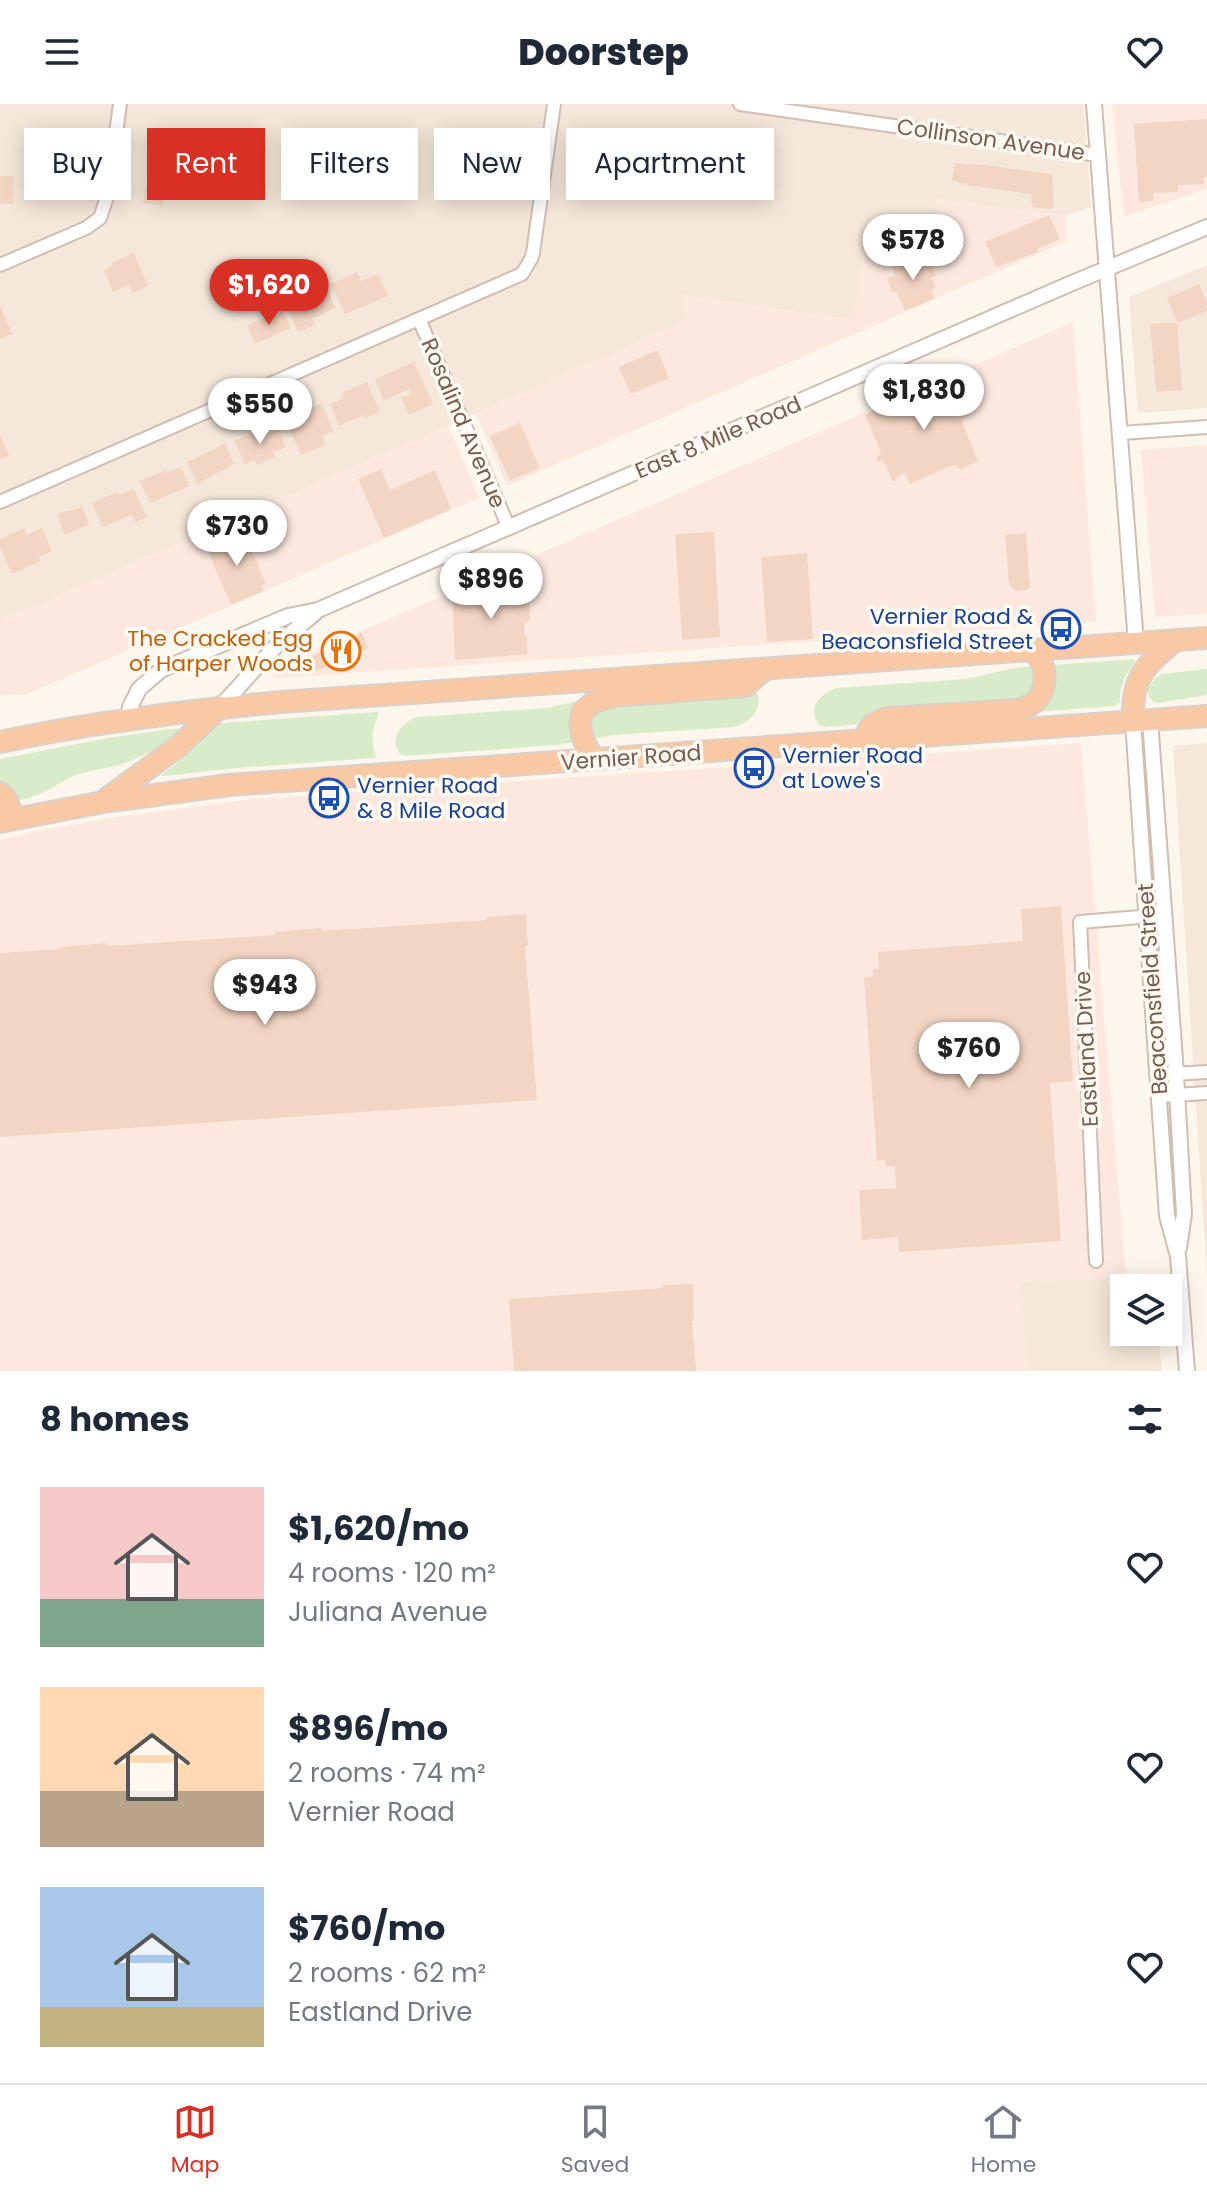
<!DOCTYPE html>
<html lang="en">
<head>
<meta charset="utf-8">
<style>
	:root { --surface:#fff; --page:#f6f6f7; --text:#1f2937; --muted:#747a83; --line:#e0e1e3; --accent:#d93025 }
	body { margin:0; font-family:Poppins,sans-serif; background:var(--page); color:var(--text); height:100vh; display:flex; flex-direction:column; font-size:30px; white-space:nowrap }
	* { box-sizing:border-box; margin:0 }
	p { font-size:26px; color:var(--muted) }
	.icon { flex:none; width:44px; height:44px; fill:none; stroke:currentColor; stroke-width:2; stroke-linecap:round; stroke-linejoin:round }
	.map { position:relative; height:1267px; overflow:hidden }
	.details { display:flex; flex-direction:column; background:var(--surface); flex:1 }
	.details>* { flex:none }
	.banner { position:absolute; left:24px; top:24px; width:800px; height:72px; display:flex; gap:16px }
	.fabs { position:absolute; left:1110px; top:1170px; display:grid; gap:16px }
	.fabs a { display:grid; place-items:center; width:72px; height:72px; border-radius:0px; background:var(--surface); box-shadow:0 4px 20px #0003; font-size:40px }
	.price { position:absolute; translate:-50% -68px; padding:0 18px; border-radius:28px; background:#fff; color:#222; font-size:26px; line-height:52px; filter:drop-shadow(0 2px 4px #0008) }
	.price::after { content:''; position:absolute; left:50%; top:48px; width:24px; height:18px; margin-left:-12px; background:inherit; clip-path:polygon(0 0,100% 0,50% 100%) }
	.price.current { background:var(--accent); color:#fff }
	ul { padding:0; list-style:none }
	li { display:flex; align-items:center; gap:24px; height:200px; padding:0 40px }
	li span { display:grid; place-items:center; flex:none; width:224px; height:160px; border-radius:0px; color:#555 }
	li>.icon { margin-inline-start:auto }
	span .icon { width:96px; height:96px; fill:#fffc; stroke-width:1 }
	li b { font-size:34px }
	h2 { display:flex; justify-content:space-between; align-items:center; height:96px; padding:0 40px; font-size:34px }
	.tag { padding:0 28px; border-radius:0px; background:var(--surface); box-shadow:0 4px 20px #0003; font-size:28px; line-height:72px }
	.tag.current { background:var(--accent); color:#fff }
	header { display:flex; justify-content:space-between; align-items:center; height:104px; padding:0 40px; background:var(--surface); font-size:36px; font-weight:800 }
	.tabs { display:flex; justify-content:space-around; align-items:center; height:112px; border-top:2px solid var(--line); background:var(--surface); font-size:22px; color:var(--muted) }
	.tabs a { display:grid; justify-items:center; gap:4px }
	.tabs .current { color:var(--accent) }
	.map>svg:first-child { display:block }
	.residential { fill:#f5e8da }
	.commercial { fill:#fde8e0 }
	.green { fill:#d8ecc9 }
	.building { fill:#f3d5c3 }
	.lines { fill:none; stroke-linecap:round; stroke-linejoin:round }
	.minor-casing { stroke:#d1beb0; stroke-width:16 }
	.tertiary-casing { stroke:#d1beb0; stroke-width:18 }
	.trunk-casing { stroke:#dad1cd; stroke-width:24 }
	.minor { stroke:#fff; stroke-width:12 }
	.tertiary { stroke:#fff; stroke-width:14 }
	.trunk { stroke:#f9c8a4; stroke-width:20 }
	.labels { text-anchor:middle; stroke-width:7; stroke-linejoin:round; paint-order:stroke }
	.street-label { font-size:22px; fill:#7a5c4d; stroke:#fffaf3 }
	.transit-label { font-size:22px; fill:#164399; stroke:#fffaf3; text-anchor:start }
	.food-label { font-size:22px; fill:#c56008; stroke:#fffaf3; text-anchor:end }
</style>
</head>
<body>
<header><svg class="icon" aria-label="menu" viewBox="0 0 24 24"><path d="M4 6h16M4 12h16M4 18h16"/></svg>Doorstep<svg class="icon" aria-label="heart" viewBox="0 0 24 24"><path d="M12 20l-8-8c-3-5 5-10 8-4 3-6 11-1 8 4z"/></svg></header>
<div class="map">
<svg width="1207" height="1267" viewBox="0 0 1207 1267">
	<rect width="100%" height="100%" fill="#fdf6ec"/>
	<path class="residential" d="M0,0H1083L1091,103L1065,112L935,95L936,110L865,140L854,216L680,191L689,215L547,279L0,517Z
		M1207,161V304L1138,309L1129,193Z
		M1207,639V1176L1173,642Z
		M1126,1172L1154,1173L1155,1184H1124V1228H1158L1162,1267H1028L1020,1178Z"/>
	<path class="commercial" d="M1112,0H1207V85L1124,113Z
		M935,95L1065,112L1067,137L507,382L476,310L688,215L679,191L853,216L865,140L935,110Z
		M1073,218L1096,518L276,574L272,571L276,564Z
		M448,322L479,394L27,590L0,592V517Z
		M1207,341V510L1155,513L1141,346Z
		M1081,639L1126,1172L1020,1178L1028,1267H0V736L42,726L124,712L255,695Z"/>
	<path class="green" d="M1134,555L1135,558L1126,571L1120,587V598L1116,602L825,623L819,621C807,605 819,589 837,584L966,575L1014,564Z
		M1207,565V591L1158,599C1150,597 1147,592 1148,584L1156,574L1162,570Z
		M756,585C764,604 752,617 735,623L614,631L557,641L406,652L400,650L395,640C396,626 404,618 417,613L547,604L595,593Z
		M377,608L379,610C371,626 371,636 376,653L375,654L237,664L164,672L162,671L193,646L217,621L222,619Z
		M178,624L180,627C161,642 142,654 119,661C105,665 90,666 76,671C57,679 39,695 18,696L12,688L0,679V655L108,634Z"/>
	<path class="building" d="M1207,15V73L1203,74V80L1178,81V88L1153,89V97L1139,98L1134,20Z
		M152,48L170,50L162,101L143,99Z
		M955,59L970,61V59L1052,70L1054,103L1051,105L1032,103L1031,90L966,81L967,80L952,77Z
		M0,72H13V100H0Z
		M1049,111L1060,135L1037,145L1038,148L996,163L985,138Z
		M134,149L148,182L132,189L129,181L113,188L104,166L112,162L111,159Z
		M927,149L936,172L931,174L936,184L931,186L935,194L905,207L896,187L892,189L887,174L895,171L892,163Z
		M357,168L361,177L378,170L388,192L345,210L331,180Z
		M306,177L312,190L327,184L335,204L312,215L315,221L298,228L286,201L298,196L293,183Z
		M1199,180L1207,200V207L1178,219L1167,194Z
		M0,201L12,230L0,235Z
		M283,207L291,224L255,240L247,221Z
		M1177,218L1182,286L1156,288L1150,220Z
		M657,246L669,274L631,290L619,263Z
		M414,258L433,300L409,311L401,294L411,290L409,285L384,297L375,275Z
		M960,273L975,307L961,315L978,357L960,366L956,361L948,363L910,380L905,369L897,373L895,377H892L883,356L878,358L876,354L881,348L865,311L907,291L908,295Z
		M367,278L380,308L364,314L363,311L339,322L330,300L344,294L342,289Z
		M322,300L333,327L322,332L326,341L301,351L285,314Z
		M520,319L540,364L510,377L490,332Z
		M263,324L265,330L278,325L286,343L273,348L275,353L257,361L254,356L245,360L234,337Z
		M0,330L9,351L0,355Z
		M225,340L234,360L197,380L187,358Z
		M181,363L189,382L150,399L140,377L166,366L167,369Z
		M381,365L390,386L435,366L451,405L384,434L358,375Z
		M134,385L147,413L135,418L132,411L102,423L92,399L117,388L118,391Z
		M82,403L89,420L65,431L57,410Z
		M24,424L27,431L42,424L52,447L39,453L41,457L12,470L0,443V435Z
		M714,428L720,533L682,536L675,430Z
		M239,429L242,437L247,435L266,480L261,482L264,487L231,501L206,443Z
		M1026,429L1030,483L1027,486L1015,487L1009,480L1005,431Z
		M807,449L813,535L767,538L761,453Z
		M522,479L523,485H529L530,517L525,518L524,532H527V550L455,556L452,490L468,489V482Z
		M362,529L368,544L351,551L353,554L329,565L328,562L314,568L308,554Z
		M1061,802L1073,977L1050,979L1061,1137L899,1148L898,1133L862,1136L859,1086L896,1084L895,1062H885V1056L877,1057L864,873L873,872V865H879L878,848L1023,837L1021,805Z
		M526,810L528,842H525L537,996L0,1033V849L60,845V843L106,839L107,842L275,831V828L321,824L322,827L487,816L486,813Z
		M693,1180L694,1217H692L696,1267H514L509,1195L663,1184V1181Z"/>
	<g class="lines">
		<g class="minor-casing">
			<path id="minor" d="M740,0L1098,51
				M0,161L86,124L100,114L107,93L120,0
				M419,215L509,424
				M1121,329L1207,323
				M0,398L522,170L531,155L533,149L554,0
				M1158,971L1207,968
				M1159,992L1207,989
				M1096,1157L1080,818L1164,811"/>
		</g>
		<g class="tertiary-casing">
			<path id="tertiary" d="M1094,0L1136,539
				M220,603L277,541L315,509
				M128,614L130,603L139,585L161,566L288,512L318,506L1072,179L1207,123
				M1150,616L1176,970L1184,1110L1179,1144
				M1133,617L1167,1112L1178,1152L1187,1267"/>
		</g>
		<g class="trunk-casing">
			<path id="trunk" d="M1133,617C1131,574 1144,563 1175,536
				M862,636L873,620L887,614L1017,606C1025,604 1034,601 1039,593C1049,578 1045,555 1031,546
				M0,638C93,618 186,607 281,598L1207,534
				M594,655C584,639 577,627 582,608L594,598L614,592L745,582L765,565
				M0,689L6,695L14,714
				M106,695L179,642L220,603
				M0,718L103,698L229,681L1207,612"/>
		</g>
		<use href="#minor" class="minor"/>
		<use href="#tertiary" class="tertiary"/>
		<use href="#trunk" class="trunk"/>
	</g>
	<defs>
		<g id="bus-ring" transform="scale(2)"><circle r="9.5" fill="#fffaf3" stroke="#1a4fb4" stroke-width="1.5"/><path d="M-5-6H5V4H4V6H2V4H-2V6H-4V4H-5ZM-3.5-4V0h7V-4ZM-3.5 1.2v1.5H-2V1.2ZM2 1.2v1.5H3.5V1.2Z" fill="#1a4fb4"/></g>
		<g id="restaurant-ring" transform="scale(2)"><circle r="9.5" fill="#fffaf3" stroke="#e8710a" stroke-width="1.5"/><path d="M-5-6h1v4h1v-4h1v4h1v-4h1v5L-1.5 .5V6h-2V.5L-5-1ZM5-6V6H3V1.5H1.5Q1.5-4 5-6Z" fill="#e8710a"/></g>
	</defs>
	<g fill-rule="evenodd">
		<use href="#bus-ring" x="1061" y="525"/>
		<use href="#restaurant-ring" x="341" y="547"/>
		<use href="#bus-ring" x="754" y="664"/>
		<use href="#bus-ring" x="329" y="694"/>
	</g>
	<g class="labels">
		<g class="street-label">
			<text transform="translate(991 35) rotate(8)" y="8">Collinson Avenue</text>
			<text transform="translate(464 319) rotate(67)" y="8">Rosalind Avenue</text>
			<text transform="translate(718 333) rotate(-23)" y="8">East 8 Mile Road</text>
			<text transform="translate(631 653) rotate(-4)" y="8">Vernier Road</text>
			<text transform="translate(1152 885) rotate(-94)" y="8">Beaconsfield Street</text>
			<text transform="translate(1086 945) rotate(-93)" y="8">Eastland Drive</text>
		</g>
		<g class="transit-label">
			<text x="1033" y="520" text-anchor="end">Vernier Road &amp;<tspan x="1033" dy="25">Beaconsfield Street</tspan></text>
			<text x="782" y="659">Vernier Road<tspan x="782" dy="25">at Lowe's</tspan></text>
			<text x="357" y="689">Vernier Road<tspan x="357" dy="25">&amp; 8 Mile Road</tspan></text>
		</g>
		<g class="food-label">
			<text x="313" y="542">The Cracked Egg<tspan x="313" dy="25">of Harper Woods</tspan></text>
		</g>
	</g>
</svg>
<div class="fabs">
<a><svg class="icon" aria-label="layers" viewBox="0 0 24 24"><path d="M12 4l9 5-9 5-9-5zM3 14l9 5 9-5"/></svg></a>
</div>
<b class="price" style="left:913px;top:178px">$578</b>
<b class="price current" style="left:269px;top:223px">$1,620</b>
<b class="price" style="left:924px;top:328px">$1,830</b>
<b class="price" style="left:260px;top:342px">$550</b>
<b class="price" style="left:237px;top:464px">$730</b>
<b class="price" style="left:491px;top:517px">$896</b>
<b class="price" style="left:265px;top:923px">$943</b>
<b class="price" style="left:969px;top:986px">$760</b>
<div class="banner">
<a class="tag">Buy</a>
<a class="tag current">Rent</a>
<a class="tag">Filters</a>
<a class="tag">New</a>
<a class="tag">Apartment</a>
</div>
</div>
<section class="details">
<h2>8 homes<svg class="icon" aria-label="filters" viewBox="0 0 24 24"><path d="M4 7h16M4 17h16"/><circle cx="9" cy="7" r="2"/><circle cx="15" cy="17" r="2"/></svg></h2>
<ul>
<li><span style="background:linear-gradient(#f6c9c9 70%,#7fa58c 0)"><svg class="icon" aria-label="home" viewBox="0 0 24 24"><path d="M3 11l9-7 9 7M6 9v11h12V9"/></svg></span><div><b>$1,620/mo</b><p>4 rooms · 120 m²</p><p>Juliana Avenue</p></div><svg class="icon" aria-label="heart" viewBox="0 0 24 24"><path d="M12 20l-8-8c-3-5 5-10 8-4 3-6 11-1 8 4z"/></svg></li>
<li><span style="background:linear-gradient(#ffd9b3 65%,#b9a48a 0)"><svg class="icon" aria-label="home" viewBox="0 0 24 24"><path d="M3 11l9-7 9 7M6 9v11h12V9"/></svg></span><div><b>$896/mo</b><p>2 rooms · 74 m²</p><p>Vernier Road</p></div><svg class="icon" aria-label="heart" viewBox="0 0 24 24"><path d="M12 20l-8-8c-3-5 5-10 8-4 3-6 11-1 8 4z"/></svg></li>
<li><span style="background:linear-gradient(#a9c7e8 75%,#c2b280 0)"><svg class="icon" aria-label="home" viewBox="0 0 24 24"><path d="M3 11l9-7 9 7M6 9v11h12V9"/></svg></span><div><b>$760/mo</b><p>2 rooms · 62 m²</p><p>Eastland Drive</p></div><svg class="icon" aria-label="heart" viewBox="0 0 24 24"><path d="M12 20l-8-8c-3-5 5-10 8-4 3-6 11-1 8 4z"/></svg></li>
</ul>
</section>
<nav class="tabs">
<a class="current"><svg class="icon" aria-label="map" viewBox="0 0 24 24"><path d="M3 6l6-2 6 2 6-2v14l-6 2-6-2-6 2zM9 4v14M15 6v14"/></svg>Map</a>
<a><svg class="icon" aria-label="saved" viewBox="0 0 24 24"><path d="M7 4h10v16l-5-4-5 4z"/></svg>Saved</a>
<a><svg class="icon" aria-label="home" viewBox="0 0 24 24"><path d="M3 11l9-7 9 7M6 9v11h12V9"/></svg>Home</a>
</nav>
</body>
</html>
